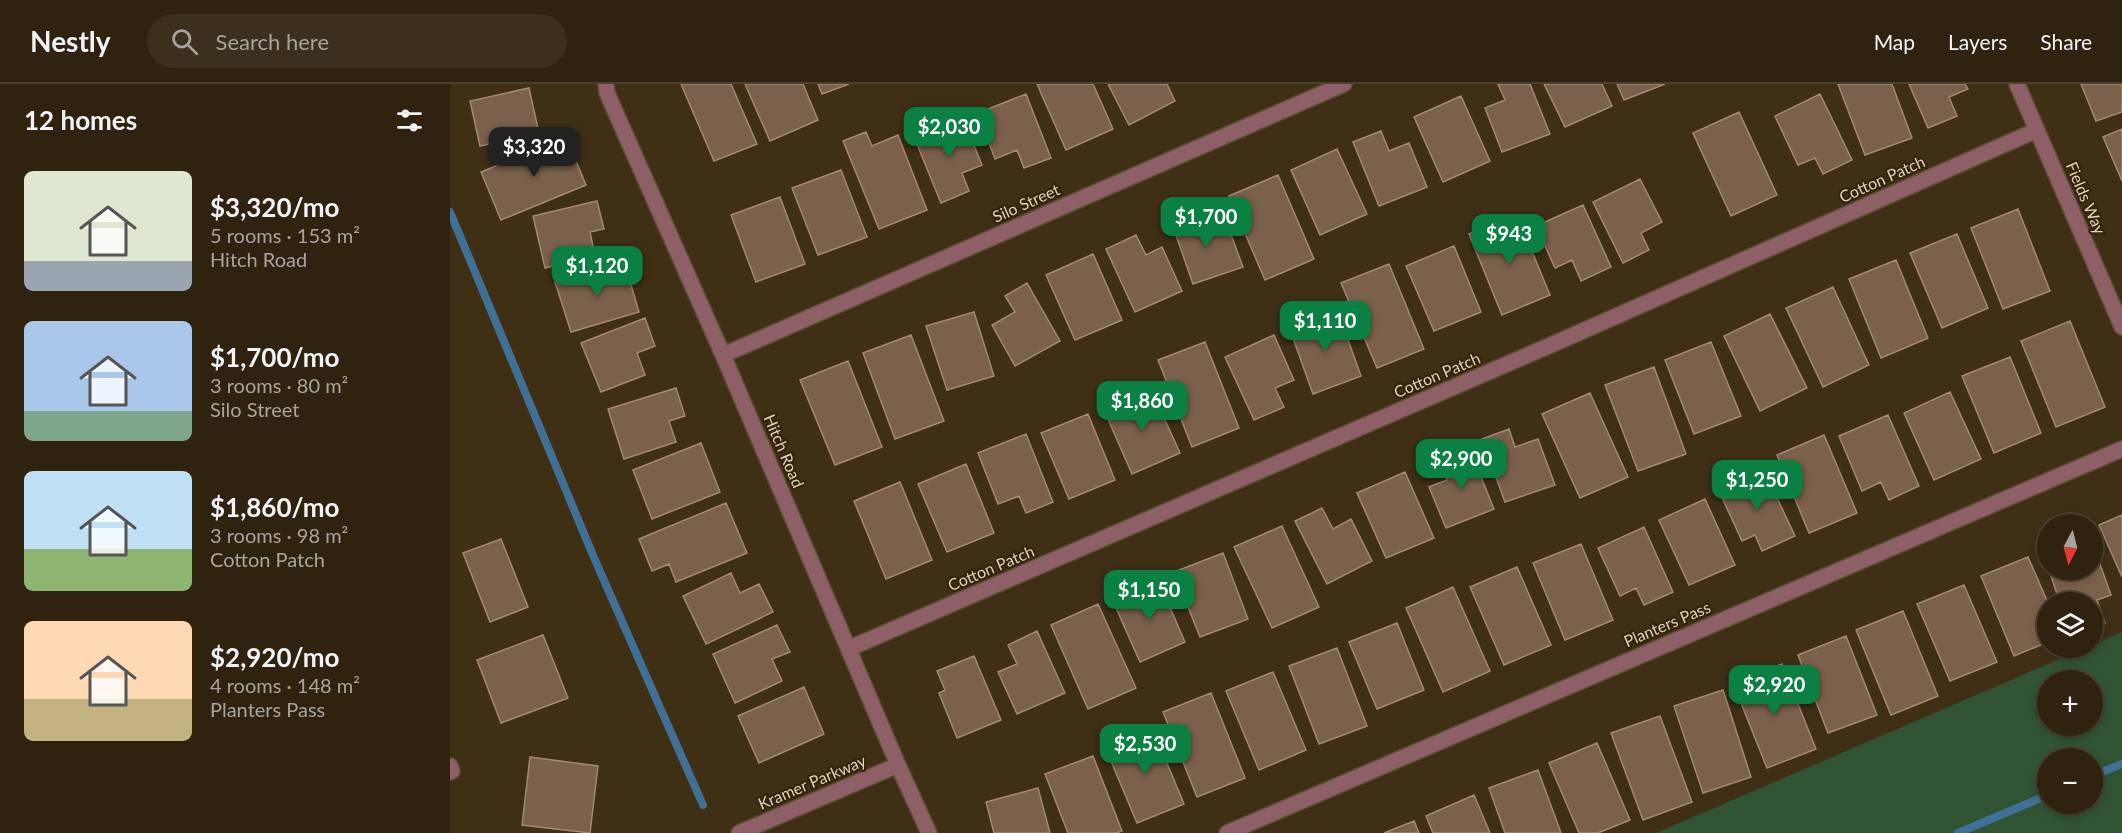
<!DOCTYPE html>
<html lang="en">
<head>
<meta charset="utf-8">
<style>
	:root { --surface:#2f2310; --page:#3b2f1e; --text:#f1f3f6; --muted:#a7a49f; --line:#4a4030; --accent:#0b8043 }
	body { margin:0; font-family:Lato,sans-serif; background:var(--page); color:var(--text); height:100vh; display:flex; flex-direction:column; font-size:22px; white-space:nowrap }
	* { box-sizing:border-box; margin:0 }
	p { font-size:20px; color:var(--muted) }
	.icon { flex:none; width:33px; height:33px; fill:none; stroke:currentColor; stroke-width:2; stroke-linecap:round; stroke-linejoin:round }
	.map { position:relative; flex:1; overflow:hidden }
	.sheet { display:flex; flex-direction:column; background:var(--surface); width:450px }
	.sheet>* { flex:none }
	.needle { width:39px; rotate:187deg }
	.controls { position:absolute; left:1587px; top:430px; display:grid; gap:12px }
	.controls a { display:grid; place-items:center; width:66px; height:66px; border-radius:50%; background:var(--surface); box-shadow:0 3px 9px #0003,0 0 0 2px var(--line); font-size:30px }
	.price { position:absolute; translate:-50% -51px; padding:0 14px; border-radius:12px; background:var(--accent); color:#fff; font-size:20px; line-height:39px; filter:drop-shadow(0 2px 3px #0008) }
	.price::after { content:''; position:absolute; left:50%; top:36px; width:18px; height:14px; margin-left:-9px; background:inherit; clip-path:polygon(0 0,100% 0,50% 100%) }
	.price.selected { background:#222; color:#fff }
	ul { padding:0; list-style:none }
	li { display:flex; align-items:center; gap:18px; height:150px; padding:0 24px }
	li span { display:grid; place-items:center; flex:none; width:168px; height:120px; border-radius:9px; color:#555 }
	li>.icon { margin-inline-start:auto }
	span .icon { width:72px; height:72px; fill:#fffc; stroke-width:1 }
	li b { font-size:26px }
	h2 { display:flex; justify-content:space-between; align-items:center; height:72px; padding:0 24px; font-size:26px }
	header { display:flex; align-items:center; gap:36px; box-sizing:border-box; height:84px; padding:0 30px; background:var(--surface); border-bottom:2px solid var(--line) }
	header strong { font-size:28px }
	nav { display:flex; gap:33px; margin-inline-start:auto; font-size:21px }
	.search { width:420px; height:54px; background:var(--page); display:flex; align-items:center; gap:15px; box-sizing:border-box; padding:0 21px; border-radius:33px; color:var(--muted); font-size:22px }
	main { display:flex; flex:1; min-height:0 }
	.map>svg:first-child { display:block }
	.green { fill:#2f5333; fill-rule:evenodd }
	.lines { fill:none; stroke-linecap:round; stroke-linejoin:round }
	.stream { stroke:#407095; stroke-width:8 }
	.building { fill:#7b614b; stroke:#a48871; stroke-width:1.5 }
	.minor-casing { stroke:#5b4c34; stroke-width:18 }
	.minor { stroke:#8e5f66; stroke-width:15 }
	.labels { text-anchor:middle; stroke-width:4.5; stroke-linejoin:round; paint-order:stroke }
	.street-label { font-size:16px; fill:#dcd1c2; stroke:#35250a }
</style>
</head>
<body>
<header>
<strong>Nestly</strong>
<div class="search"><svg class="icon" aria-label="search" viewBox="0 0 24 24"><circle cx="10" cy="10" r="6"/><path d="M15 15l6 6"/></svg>Search here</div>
<nav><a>Map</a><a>Layers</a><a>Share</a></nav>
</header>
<main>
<section class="sheet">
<h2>12 homes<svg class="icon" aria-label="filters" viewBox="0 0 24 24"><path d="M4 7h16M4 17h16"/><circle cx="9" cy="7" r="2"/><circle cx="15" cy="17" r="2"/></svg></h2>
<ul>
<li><span style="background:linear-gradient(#dfe7d0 75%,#9aa5b1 0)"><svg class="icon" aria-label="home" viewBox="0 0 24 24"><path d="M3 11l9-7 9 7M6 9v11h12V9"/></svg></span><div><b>$3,320/mo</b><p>5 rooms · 153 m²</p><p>Hitch Road</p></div></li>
<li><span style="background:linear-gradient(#a9c7e8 75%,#7fa58c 0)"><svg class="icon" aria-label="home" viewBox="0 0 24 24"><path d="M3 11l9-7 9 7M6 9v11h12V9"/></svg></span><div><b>$1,700/mo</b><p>3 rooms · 80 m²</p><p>Silo Street</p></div></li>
<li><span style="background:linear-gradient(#bfe0f5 65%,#8fb573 0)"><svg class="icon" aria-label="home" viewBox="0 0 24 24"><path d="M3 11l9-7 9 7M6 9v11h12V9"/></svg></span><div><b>$1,860/mo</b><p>3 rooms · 98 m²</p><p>Cotton Patch</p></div></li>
<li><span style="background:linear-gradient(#ffd9b3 65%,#c2b280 0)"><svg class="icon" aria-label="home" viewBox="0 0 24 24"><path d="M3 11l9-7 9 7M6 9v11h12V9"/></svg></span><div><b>$2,920/mo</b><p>4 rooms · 148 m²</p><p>Planters Pass</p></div></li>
</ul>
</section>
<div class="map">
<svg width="1672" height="749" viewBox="0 0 1672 749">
	<rect width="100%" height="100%" fill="#3f2f15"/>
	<path class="green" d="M1672,548V749H1206L1635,564H1642L1643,561ZM1598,597H1642V642H1598ZM1598,675H1642V720H1598Z"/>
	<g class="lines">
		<path class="stream" d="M0,128L145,476L253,721
			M1642,692L1672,680
			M1508,749L1598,711"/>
	</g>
	<path class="building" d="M231,0H281L307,60L264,77Z
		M295,0H353L368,36L320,57Z
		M368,0H399L372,10Z
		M587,0H643L663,45L616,66Z
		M658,0H717L725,17L679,41Z
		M1048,0H1080L1100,50L1052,68L1035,24L1055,16Z
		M1094,0H1152L1162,22L1115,43Z
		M1167,0H1215L1174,16Z
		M1388,0H1442L1462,54L1415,71Z
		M1459,0H1515L1518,5L1499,13L1507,32L1478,44Z
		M1631,0H1672V28L1646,37Z
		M79,4L89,49L30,62L20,17Z
		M576,10L601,74L574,84L567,66L545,75L528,29Z
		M1370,10L1402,76L1373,90L1365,74L1348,81L1325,32Z
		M1011,12L1040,77L993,98L964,33Z
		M1289,28L1327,111L1281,132L1243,49Z
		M513,34L532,81L512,89L519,107L491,119L464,53Z
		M1672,45V97L1653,53Z
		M931,47L939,67L959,59L977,103L929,122L903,58Z
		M416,48L422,62L448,51L477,126L429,145L393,57Z
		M116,53L136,101L51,136L31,88Z
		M887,65L917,130L870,151L841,86Z
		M391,86L417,153L368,171L342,104Z
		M828,91L864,175L815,196L779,112Z
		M1190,95L1212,138L1191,149L1199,166L1173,179L1143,118Z
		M330,113L355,180L306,198L281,131Z
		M147,117L154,145L140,148L145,172L95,184L83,132Z
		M1133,121L1161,183L1131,197L1122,176L1105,184L1086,142Z
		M1568,125L1600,207L1553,225L1521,144Z
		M747,127L753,144L776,137L793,183L743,200L721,137Z
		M1067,131L1100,211L1052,231L1019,150Z
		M1507,150L1538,224L1492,244L1460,169Z
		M686,151L696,171L712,163L732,207L685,228L656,165Z
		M1004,162L1031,228L984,247L956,182Z
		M643,170L672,236L625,256L596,191Z
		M1446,176L1478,254L1431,274L1399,195Z
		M174,177L189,228L121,248L105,198Z
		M939,180L974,265L927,284L891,199Z
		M577,199L610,257L565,282L542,241L565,228L555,212Z
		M1383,203L1419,281L1373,303L1336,224Z
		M887,225L911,292L863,310L839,243Z
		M524,228L544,292L497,306L476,242Z
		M1320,230L1357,304L1310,327L1274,252Z
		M195,234L205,262L187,269L195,291L151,308L131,259Z
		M1620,237L1655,323L1606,343L1571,257Z
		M461,251L494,337L445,355L413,269Z
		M824,251L844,296L825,304L834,323L804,336L775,273Z
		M755,258L789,344L742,363L708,276Z
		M1261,258L1291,332L1244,350L1215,276Z
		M1560,273L1591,349L1544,369L1512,292Z
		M398,277L432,363L385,381L350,296Z
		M1204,283L1236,370L1188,387L1155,301Z
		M226,304L235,332L219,337L226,358L174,375L158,325Z
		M701,305L730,369L682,390L654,326Z
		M1500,308L1531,375L1484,396L1454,329Z
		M1140,309L1178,393L1130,414L1092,330Z
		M638,330L665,396L619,415L591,349Z
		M1438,331L1469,402L1439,416L1431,398L1412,407L1389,352Z
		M1059,345L1065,363L1088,355L1105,401L1055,418L1032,355Z
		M576,350L603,418L576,429L569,412L548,420L528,369Z
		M1374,351L1407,429L1359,449L1327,371Z
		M251,359L270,408L202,435L183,386Z
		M1019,363L1044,425L996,444L979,403L997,396L989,375Z
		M516,380L544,449L497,468L468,400Z
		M1314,386L1345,452L1312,467L1305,451L1292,457L1269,407Z
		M955,388L984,454L936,474L907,409Z
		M450,398L482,476L436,495L404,417Z
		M1255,415L1285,481L1239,501L1209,436Z
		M276,419L297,469L226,498L219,480L202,487L189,455Z
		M872,424L883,445L901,435L922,477L877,500L845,437Z
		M1672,431V493L1649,441Z
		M832,442L869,523L822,544L784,463Z
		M1194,443L1223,508L1194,521L1186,504L1170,512L1148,464Z
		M51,455L78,523L40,538L13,469Z
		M1642,458L1661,511L1647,516L1655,539L1642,543V519H1610L1599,486H1642Z
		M1131,460L1163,536L1115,556L1083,479Z
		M1598,463V482L1592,465Z
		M773,469L798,535L750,553L724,488Z
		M1578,473L1598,519V558L1564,572L1531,492Z
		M1067,483L1101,561L1054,581L1020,503Z
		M281,489L290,509L309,500L323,528L256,560L233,512Z
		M708,496L735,558L690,578L662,515Z
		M1514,501L1547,578L1500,597L1467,520Z
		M1003,503L1040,587L993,608L956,524Z
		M648,520L686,604L638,625L601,541Z
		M1453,527L1488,612L1441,631L1406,546Z
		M947,539L974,606L927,625L899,558Z
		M327,541L340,568L322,575L332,597L285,619L263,570Z
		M587,547L615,609L567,630L548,588L567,580L558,561Z
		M93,551L118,614L51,639L27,576Z
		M1396,552L1427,631L1378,649L1348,571Z
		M887,564L917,642L869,660L839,582Z
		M524,572L551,636L507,654L489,609L495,606L487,587Z
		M1332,580L1366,665L1317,684L1283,599Z
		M823,588L856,666L809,686L776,607Z
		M354,603L374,650L309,679L288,632Z
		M1273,606L1301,693L1253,709L1224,622Z
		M761,609L795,694L747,713L713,628Z
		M1210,632L1242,718L1193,736L1161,649Z
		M702,643L734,720L687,739L655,663Z
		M1147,659L1180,736L1148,749H1129L1099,679Z
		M643,672L672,747L666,749H618L595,690Z
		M80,673L148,682L140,749L72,741Z
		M1088,686L1111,749H1055L1039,704Z
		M588,704L600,749H544L536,718Z
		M1024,711L1040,749H983L976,732Z
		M964,737L969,749H934Z"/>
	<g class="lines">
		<g class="minor-casing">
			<path id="minor" d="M156,0L157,9L273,271L448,681L479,749
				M1567,0L1672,243
				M273,271L894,0
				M400,564L1101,261L1587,46
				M0,682L2,687L0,688
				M289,749L448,681
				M777,749L1672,365"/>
		</g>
		<use href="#minor" class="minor"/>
	</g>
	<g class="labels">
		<g class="street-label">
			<text transform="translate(1432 95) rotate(-24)" y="6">Cotton Patch</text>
			<text transform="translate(1636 114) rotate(67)" y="6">Fields Way</text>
			<text transform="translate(576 119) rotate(-24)" y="6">Silo Street</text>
			<text transform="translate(987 291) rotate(-23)" y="6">Cotton Patch</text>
			<text transform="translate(334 367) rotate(67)" y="6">Hitch Road</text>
			<text transform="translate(541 484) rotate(-23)" y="6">Cotton Patch</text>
			<text transform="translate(1217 540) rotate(-23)" y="6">Planters Pass</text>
			<text transform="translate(362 698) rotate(-23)" y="6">Kramer Parkway</text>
		</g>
	</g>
</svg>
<div class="controls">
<a><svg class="needle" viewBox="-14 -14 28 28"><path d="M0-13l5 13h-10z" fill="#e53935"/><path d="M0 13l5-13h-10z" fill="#a7a49f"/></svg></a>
<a><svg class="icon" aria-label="layers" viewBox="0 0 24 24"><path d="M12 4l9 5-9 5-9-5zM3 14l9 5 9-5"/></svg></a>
<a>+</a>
<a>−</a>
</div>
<b class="price" style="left:499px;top:74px">$2,030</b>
<b class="price selected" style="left:84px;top:94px">$3,320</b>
<b class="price" style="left:756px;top:164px">$1,700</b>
<b class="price" style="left:1059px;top:181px">$943</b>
<b class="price" style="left:147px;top:213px">$1,120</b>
<b class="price" style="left:875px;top:268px">$1,110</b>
<b class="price" style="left:692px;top:348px">$1,860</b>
<b class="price" style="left:1011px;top:406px">$2,900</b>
<b class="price" style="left:1307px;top:427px">$1,250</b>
<b class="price" style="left:699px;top:537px">$1,150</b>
<b class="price" style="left:1324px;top:632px">$2,920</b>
<b class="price" style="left:695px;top:691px">$2,530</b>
</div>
</main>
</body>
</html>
